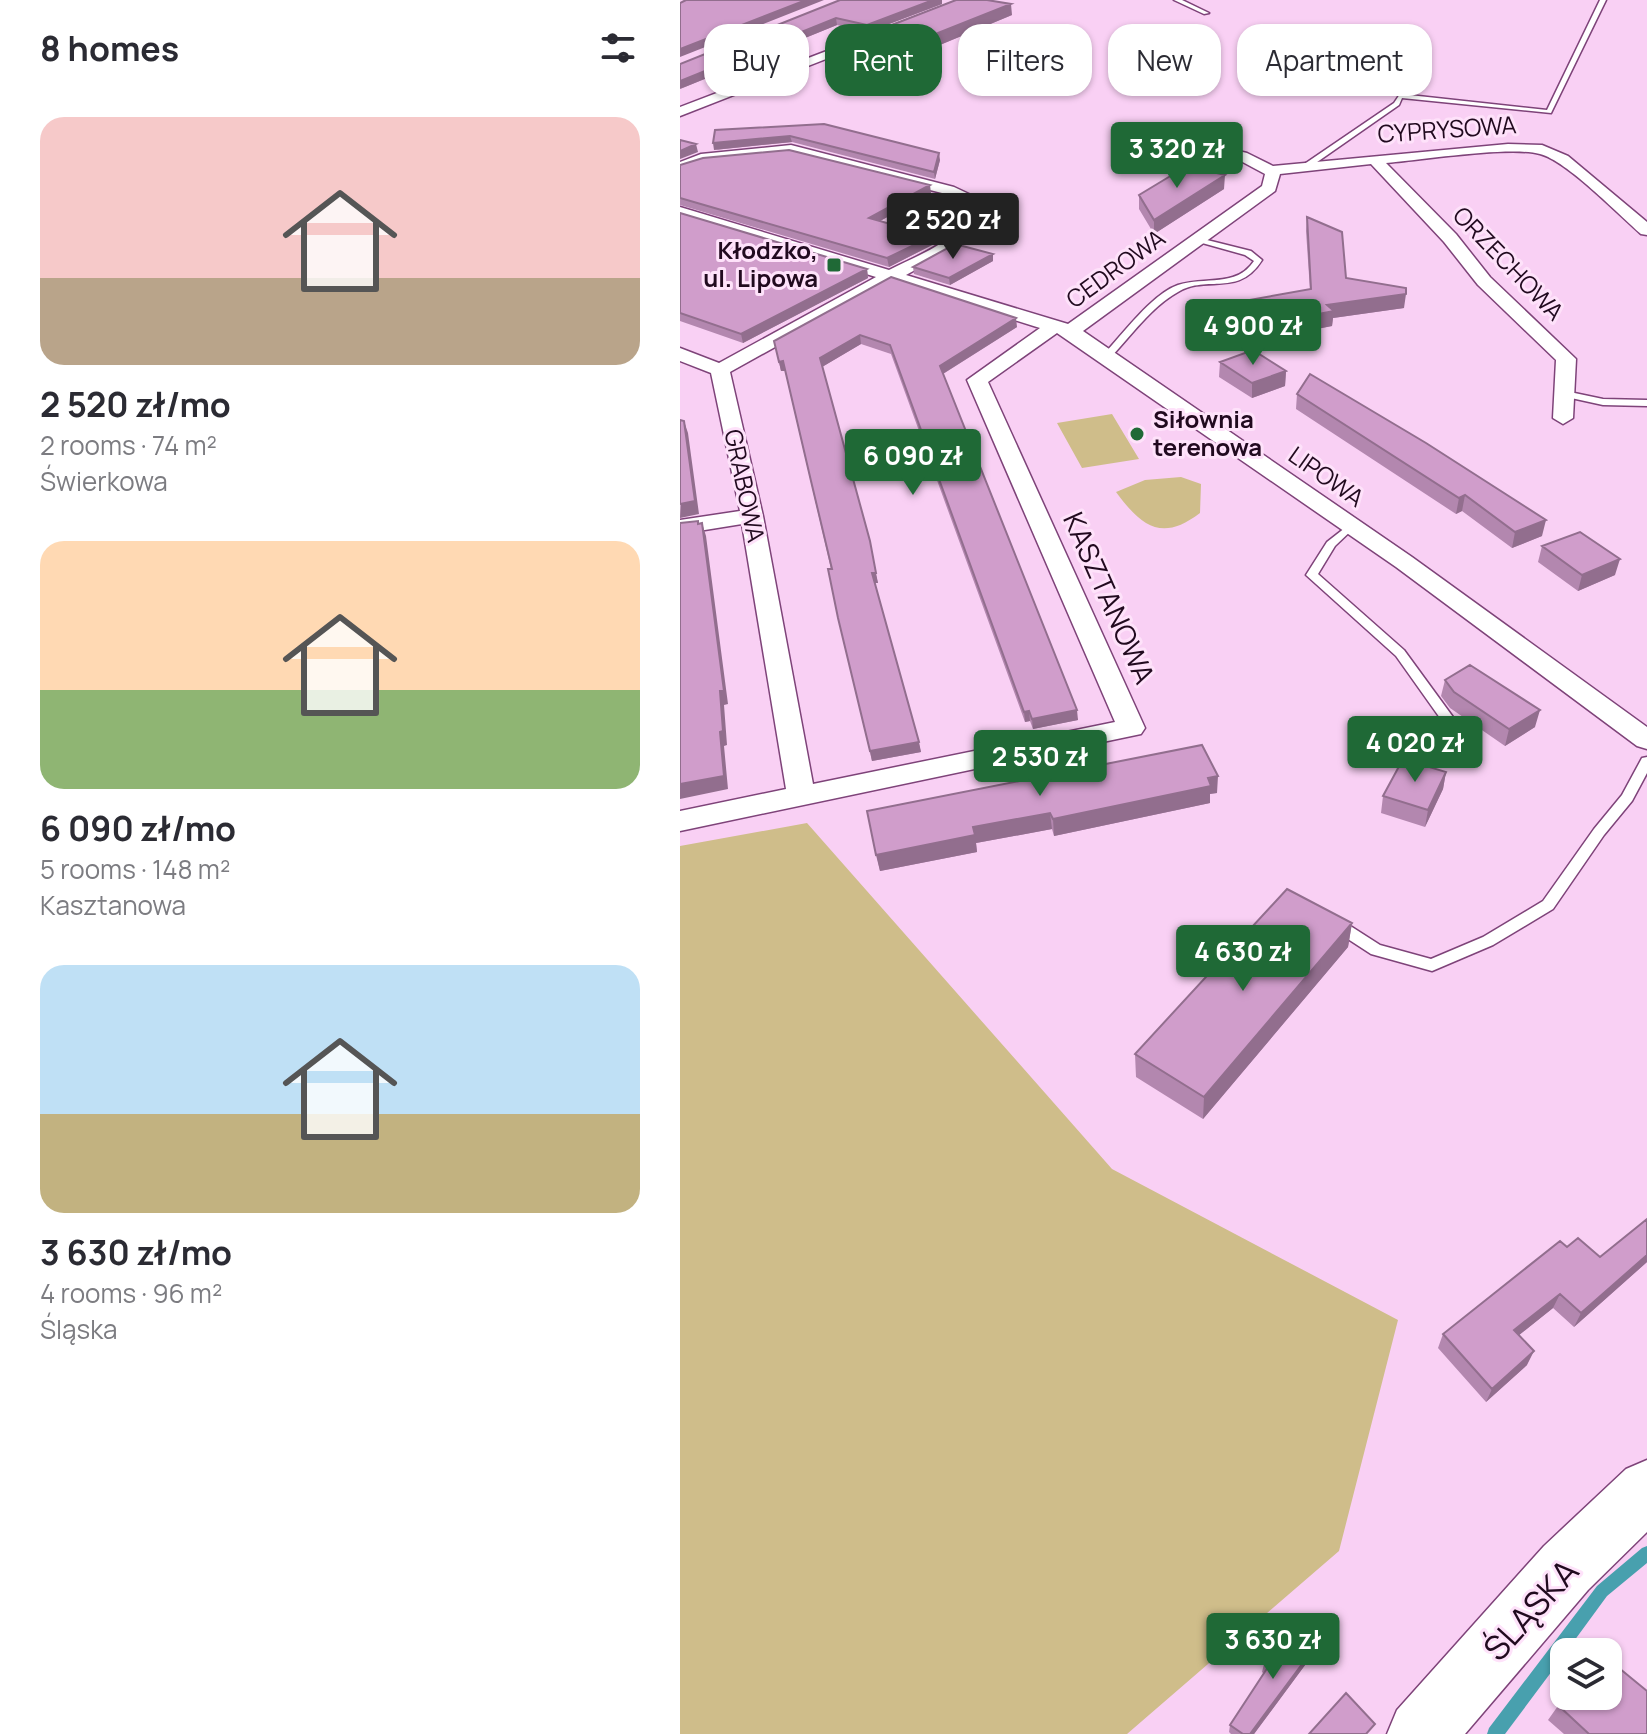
<!DOCTYPE html>
<html lang="en">
<head>
<meta charset="utf-8">
<style>
	:root { --surface:#fff; --page:#f2f2f3; --text:#2b2b33; --muted:#7c7c81; --accent:#1f6936 }
	body { margin:0; font-family:Manrope,sans-serif; background:var(--page); color:var(--text); height:100vh; display:flex; flex-direction:column; font-size:30px; white-space:nowrap }
	* { box-sizing:border-box; margin:0 }
	p { font-size:26px; color:var(--muted) }
	.icon { flex:none; width:44px; height:44px; fill:none; stroke:currentColor; stroke-width:2; stroke-linecap:round; stroke-linejoin:round }
	.map { position:relative; flex:1; overflow:hidden }
	.sheet { display:flex; flex-direction:column; background:var(--surface); width:680px }
	.sheet>* { flex:none }
	.banner { position:absolute; left:24px; top:24px; width:760px; height:72px; display:flex; gap:16px }
	.fabs { position:absolute; left:870px; top:1638px; display:grid; gap:16px }
	.fabs a { display:grid; place-items:center; width:72px; height:72px; border-radius:16px; background:var(--surface); box-shadow:0 2px 6px #0004; font-size:40px }
	.price { position:absolute; translate:-50% -68px; padding:0 18px; border-radius:8px; background:var(--accent); color:#fff; font-size:26px; line-height:52px; filter:drop-shadow(0 2px 4px #0008) }
	.price::after { content:''; position:absolute; left:50%; top:48px; width:24px; height:18px; margin-left:-12px; background:inherit; clip-path:polygon(0 0,100% 0,50% 100%) }
	.price.selected { background:#222; color:#fff }
	ul { padding:0; list-style:none }
	li { display:grid; align-content:center; gap:16px; height:424px; padding:0 40px }
	li span { display:grid; place-items:center; height:248px; border-radius:24px; color:#555 }
	li>.icon { margin-inline-start:auto }
	span .icon { width:144px; height:144px; fill:#fffc; stroke-width:1 }
	li b { font-size:34px }
	h2 { display:flex; justify-content:space-between; align-items:center; height:96px; padding:0 40px; font-size:34px }
	.tag { padding:0 28px; border-radius:24px; background:var(--surface); box-shadow:0 2px 6px #0004; font-size:28px; line-height:72px }
	.tag.selected { background:var(--accent); color:#fff }
	main { display:flex; flex:1; min-height:0 }
	.map>svg:first-child { display:block }
	.green { fill:#cfbd8a }
	.lines { fill:none; stroke-linecap:round; stroke-linejoin:round }
	.stream { fill:#48a0ae; fill-rule:evenodd }
	.lane-casing { stroke:#7e4379; stroke-width:3 }
	.street-casing { stroke:#7e4379; stroke-width:3 }
	.secondary-casing { stroke:#7e4379; stroke-width:3 }
	.lane { fill:#fff; fill-rule:evenodd }
	.street { fill:#fff; fill-rule:evenodd }
	.secondary { fill:#fff; fill-rule:evenodd }
	.wall { fill:#b387af }
	.shaded-wall { fill:#926e8e }
	.building { fill:#d09dcb; stroke:#926e8e; stroke-width:2 }
	.poi-dot { fill:#1f6936; stroke:#fee2fa; stroke-width:3 }
	.labels { text-anchor:middle; stroke-width:6; stroke-linejoin:round; paint-order:stroke }
	.far-street-label { font-size:24px; fill:#210a1f; stroke:#fee2fa }
	.far-poi-label { font-size:24px; font-weight:bold; fill:#210a1f; stroke:#fee2fa; text-anchor:end }
	.street-label { font-size:28px; fill:#210a1f; stroke:#fee2fa }
	.near-street-label { font-size:34px; fill:#210a1f; stroke:#fee2fa }
</style>
</head>
<body>
<main>
<section class="sheet">
<h2>8 homes<svg class="icon" aria-label="filters" viewBox="0 0 24 24"><path d="M4 7h16M4 17h16"/><circle cx="9" cy="7" r="2"/><circle cx="15" cy="17" r="2"/></svg></h2>
<ul>
<li><span style="background:linear-gradient(#f6c9c9 65%,#b9a48a 0)"><svg class="icon" aria-label="home" viewBox="0 0 24 24"><path d="M3 11l9-7 9 7M6 9v11h12V9"/></svg></span><div><b>2 520 zł/mo</b><p>2 rooms · 74 m²</p><p>Świerkowa</p></div></li>
<li><span style="background:linear-gradient(#ffd9b3 60%,#8fb573 0)"><svg class="icon" aria-label="home" viewBox="0 0 24 24"><path d="M3 11l9-7 9 7M6 9v11h12V9"/></svg></span><div><b>6 090 zł/mo</b><p>5 rooms · 148 m²</p><p>Kasztanowa</p></div></li>
<li><span style="background:linear-gradient(#bfe0f5 60%,#c2b280 0)"><svg class="icon" aria-label="home" viewBox="0 0 24 24"><path d="M3 11l9-7 9 7M6 9v11h12V9"/></svg></span><div><b>3 630 zł/mo</b><p>4 rooms · 96 m²</p><p>Śląska</p></div></li>
</ul>
</section>
<div class="map">
<svg width="967" height="1734" viewBox="0 0 967 1734">
	<rect width="100%" height="100%" fill="#f9d0f4"/>
	<path class="green" d="M432,414L459,459L402,468L377,423Z
		M501,477L521,484L520,513C482,542 462,527 436,492L465,480Z
		M127,823L432,1169L718,1320L659,1551L447,1734H0V846Z"/>
	<g class="lines">
		<path class="stream" d="M967,1546V1563L927,1596L886,1652H884V1655L825,1734H807L809,1728L917,1586L962,1548Z"/>
		<g class="lane-casing">
			<path id="lane" d="M494,0H502L529,13L524,14Z
				M920,0H926L871,113L722,98L719,105L630,167L623,165L714,103L720,94L867,110Z
				M515,237L571,251L582,260C558,298 528,274 498,292C471,307 451,336 430,358H424V354C443,334 472,294 498,285C525,276 556,288 574,261L565,255L515,241Z
				M885,391L923,399L967,400V406L923,405L882,396V392Z
				M670,524L675,527L655,546L638,574L724,650L797,750L798,753L797,756H787L716,656L626,575L647,542Z
				M967,757V773L952,801L924,835L873,909L813,945L752,971L691,954L651,928L649,924L651,920H661L700,945L751,959L803,937L863,901L914,829L942,795L962,758Z"/>
		</g>
		<g class="street-casing">
			<path id="street" d="M280,0H297L0,116V107Z
				M474,131L567,153L593,166L828,144L862,145L888,156L967,222V235L961,234C938,214 887,161 860,154C829,146 742,160 706,163L776,234L810,277L896,359L893,418L883,424L873,418L876,360L798,285L764,242L691,164L600,174L595,191L403,331L732,557L967,727V749L957,746L716,567L377,333L308,382L465,728L461,734L0,831V811L106,789L62,524L0,534V520L60,511L31,373L0,361V348L39,363L196,277L0,217V207L209,270C235,256 278,243 286,212L279,201L262,193L111,155L24,163L0,172V162L21,154L111,145L274,187L291,195L302,212L298,229L284,243L226,275L388,324L582,186L585,174L557,159L469,138L467,135ZM212,282L360,328L287,380L435,722L133,784L83,516L50,372Z"/>
		</g>
		<g class="secondary-casing">
			<path id="secondary" d="M967,1460V1532L908,1590L785,1734H707L717,1710L864,1546L946,1469Z"/>
		</g>
		<use href="#lane" class="lane"/>
		<use href="#street" class="street"/>
		<use href="#secondary" class="secondary"/>
	</g>
	<path class="wall" d="M160,0H262V4L188,32L157,25L0,89Z
		M332,15L255,47L211,37L209,26Z
		M144,124L260,160L255,179L112,142L34,150Z
		M0,165L251,193L200,221L254,244L209,267L0,205Z
		M544,189L474,234L459,209V195Z
		M0,213L187,269L188,278L63,343L0,321Z
		M627,217L666,278L724,308L653,318L652,326L601,336L529,326L530,307L630,290L626,231Z
		M313,254V261L270,285L234,274L233,267Z
		M211,277L337,327L263,374L398,720L353,729L350,721L345,722L211,354L181,344L142,367L198,583H195L241,752L192,761L158,618L151,569L105,371H101L94,341Z
		M540,362L606,371L605,386L572,398L539,377Z
		M617,394L862,536L832,548L782,511L776,514L616,409Z
		M862,546L935,575L898,591L858,562Z
		M765,680L855,727L825,746L770,708L761,696Z
		M766,772L763,789L745,827L701,813L703,796Z
		M537,793L530,794V803L374,836L372,829L296,843L297,852L200,871L187,811Z
		M672,923L668,947L523,1119L456,1077L455,1054Z
		M967,1219V1262L894,1327L873,1308L839,1335L847,1365L806,1402L758,1348L763,1334L887,1247L920,1257Z
		M631,1657L574,1734H551L549,1732L550,1725L584,1674L582,1672L584,1664Z
		M885,1696H928L967,1734H884L868,1720Z"/>
	<path class="shaded-wall" d="M126,0H144L0,57V49Z
		M253,0H262V4L188,32L187,25Z
		M331,4L332,15L255,47L253,35Z
		M156,18L157,25L0,89V81Z
		M110,136L112,142L34,150L33,143Z
		M16,144L18,152L0,159V151Z
		M259,153L260,160L255,179L254,172Z
		M545,175L544,189L474,234V220Z
		M250,185L251,193L191,226L189,218Z
		M253,236L254,244L209,267L207,258Z
		M313,254V261L270,285L269,278Z
		M187,269L188,278L63,343L61,334Z
		M726,294L724,308L653,318L652,326L601,336L602,321L647,305Z
		M336,318L337,327L261,375L260,366Z
		M180,335L181,344L142,367L140,358Z
		M103,361L105,371H101L99,362Z
		M606,371L605,386L572,398V383Z
		M4,421L8,433L19,514L0,518Z
		M785,495L782,511L776,514L779,498Z
		M866,520L862,536L832,548L835,532Z
		M22,523L26,536L48,704L44,705L47,745L44,746L48,789L0,799V784L40,732Z
		M940,559L935,575L898,591L902,575Z
		M192,573H196L198,583H194Z
		M397,710L398,720L353,729L352,719Z
		M860,710L855,727L825,746L829,729Z
		M349,711L350,721L345,722L344,712Z
		M239,742L241,752L192,761L190,751Z
		M766,772L763,789L745,827L748,810Z
		M538,776L537,793L530,794V803L374,836L373,819Z
		M370,813L372,829L296,843L297,852L200,871L196,855L293,827Z
		M672,923L668,947L523,1119L524,1097Z
		M967,1255V1262L894,1327L901,1313Z
		M880,1294L873,1308L828,1344L834,1330Z
		M854,1351L847,1365L806,1402L812,1389Z
		M634,1648L631,1657L574,1734H570Z"/>
	<path class="building" d="M6,0H126L0,49V3Z
		M160,0H253L187,25L156,18L0,81V64Z
		M276,0H307L331,4L253,35L209,26Z
		M144,124L259,153L254,172L110,136L33,143L35,130Z
		M0,140L16,144L0,151Z
		M109,150L250,185L189,218L253,236L207,258L0,198V165L23,158Z
		M507,166L545,175L474,220L459,195Z
		M0,213L187,269L61,334L0,313Z
		M627,217L662,232L666,278L726,288V294L647,305L654,311L602,321L530,311V307L631,289Z
		M275,244L313,254L269,278L233,267Z
		M211,277L336,318L260,366L397,710L352,719L349,711L344,712L210,345L180,335L140,358L190,541L196,573H192L239,742L190,751L158,618L148,569H152L131,481L103,361L99,362L94,341Z
		M573,350L606,371L572,383L540,362Z
		M630,374L746,443L866,520L835,532L785,495L779,498L617,394Z
		M0,420L4,421L15,501L0,504Z
		M18,521V524L22,523L44,691H40L43,731L40,732L44,776L0,784V523Z
		M900,532L940,559L902,575L862,546Z
		M790,665L860,710L829,729L774,692L765,680Z
		M522,745L538,776L528,778L531,786L373,819L370,813L293,827L295,835L196,855L187,811Z
		M723,759L766,772L748,810L703,796Z
		M607,889L672,923L524,1097L455,1054Z
		M967,1219V1255L901,1313L880,1294L834,1330L854,1351L812,1389L763,1334L880,1241L887,1247L898,1238L920,1257Z
		M612,1628L634,1648L570,1734H563L550,1725L588,1667L584,1664Z
		M928,1659L967,1691V1734H909L880,1707L888,1696H928Z
		M666,1693L695,1724L686,1734H629Z"/>
	<g class="poi-dot">
		<rect x="146" y="257" width="16" height="16" rx="4"/>
		<circle cx="457" cy="434" r="8"/>
	</g>
	<g class="labels">
		<g class="far-street-label">
			<text transform="translate(767 130) rotate(-4)" y="8">CYPRYSOWA</text>
			<text transform="translate(828 264) rotate(46)" y="8">ORZECHOWA</text>
			<text transform="translate(436 269) rotate(-36)" y="8">CEDROWA</text>
			<text transform="translate(646 477) rotate(35)" y="8">LIPOWA</text>
			<text transform="translate(64 486) rotate(78)" y="8">GRABOWA</text>
		</g>
		<g class="far-poi-label">
			<text x="138" y="259">Kłodzko,<tspan x="138" dy="28">ul. Lipowa</tspan></text>
			<text x="473" y="428" text-anchor="start">Siłownia<tspan x="473" dy="28">terenowa</tspan></text>
		</g>
		<g class="street-label">
			<text transform="translate(429 598) rotate(66)" y="10">KASZTANOWA</text>
		</g>
		<g class="near-street-label">
			<text transform="translate(851 1610) rotate(-48)" y="12">ŚLĄSKA</text>
		</g>
	</g>
</svg>
<div class="fabs">
<a><svg class="icon" aria-label="layers" viewBox="0 0 24 24"><path d="M12 4l9 5-9 5-9-5zM3 14l9 5 9-5"/></svg></a>
</div>
<b class="price" style="left:497px;top:190px">3 320 zł</b>
<b class="price selected" style="left:273px;top:261px">2 520 zł</b>
<b class="price" style="left:573px;top:367px">4 900 zł</b>
<b class="price" style="left:233px;top:497px">6 090 zł</b>
<b class="price" style="left:735px;top:784px">4 020 zł</b>
<b class="price" style="left:360px;top:798px">2 530 zł</b>
<b class="price" style="left:563px;top:993px">4 630 zł</b>
<b class="price" style="left:593px;top:1681px">3 630 zł</b>
<div class="banner">
<a class="tag">Buy</a>
<a class="tag selected">Rent</a>
<a class="tag">Filters</a>
<a class="tag">New</a>
<a class="tag">Apartment</a>
</div>
</div>
</main>
</body>
</html>
